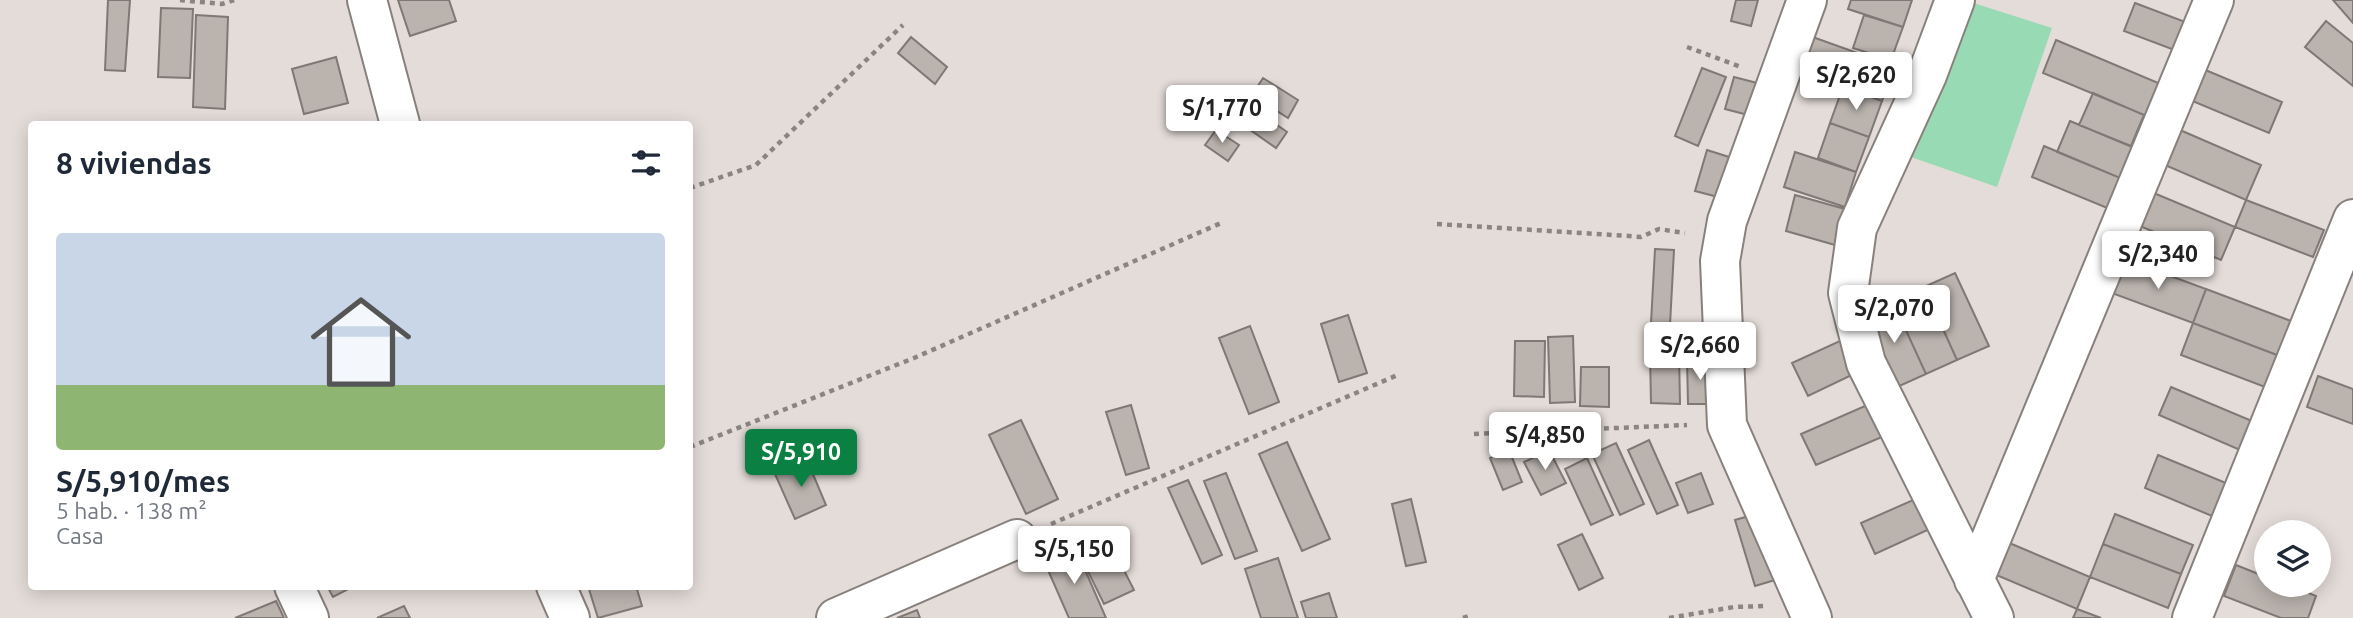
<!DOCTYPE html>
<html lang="es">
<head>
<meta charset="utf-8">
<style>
	:root { --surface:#fff; --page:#f2f2f3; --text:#1f2937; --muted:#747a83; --line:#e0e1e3; --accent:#0b8043 }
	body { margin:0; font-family:Ubuntu,sans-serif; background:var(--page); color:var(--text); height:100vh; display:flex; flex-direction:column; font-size:26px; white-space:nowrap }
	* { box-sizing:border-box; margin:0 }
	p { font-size:23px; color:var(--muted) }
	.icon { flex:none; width:38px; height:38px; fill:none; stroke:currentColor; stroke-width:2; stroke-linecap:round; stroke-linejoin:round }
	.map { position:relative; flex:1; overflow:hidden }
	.details { position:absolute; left:28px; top:121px; width:665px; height:469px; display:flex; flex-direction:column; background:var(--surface); border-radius:7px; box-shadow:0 4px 18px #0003 }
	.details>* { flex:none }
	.tools { position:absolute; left:2254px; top:520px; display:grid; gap:14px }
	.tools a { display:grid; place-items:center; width:77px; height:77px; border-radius:50%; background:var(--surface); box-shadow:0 4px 18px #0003; font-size:35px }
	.price { position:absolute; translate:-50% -60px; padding:0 16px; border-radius:7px; background:#fff; color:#222; font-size:23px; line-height:46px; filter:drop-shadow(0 2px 4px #0008) }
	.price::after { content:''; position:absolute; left:50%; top:42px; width:21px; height:16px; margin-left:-10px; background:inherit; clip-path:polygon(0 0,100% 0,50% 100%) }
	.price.on { background:var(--accent); color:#fff }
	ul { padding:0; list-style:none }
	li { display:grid; align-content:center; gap:14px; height:371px; padding:0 28px }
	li+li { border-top:2px solid var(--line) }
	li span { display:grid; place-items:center; height:217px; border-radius:7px; color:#555 }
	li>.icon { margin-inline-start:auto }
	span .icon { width:126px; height:126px; fill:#fffc; stroke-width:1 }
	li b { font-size:30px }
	h2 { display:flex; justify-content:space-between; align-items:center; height:84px; padding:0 28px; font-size:30px }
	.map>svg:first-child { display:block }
	.green { fill:#98dab4 }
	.building { fill:#bab3ae; stroke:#7f7874; stroke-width:2 }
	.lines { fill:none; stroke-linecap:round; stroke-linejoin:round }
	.minor-casing { stroke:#87807c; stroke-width:42 }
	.path { stroke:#8b8582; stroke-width:4.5; stroke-dasharray:5 5; stroke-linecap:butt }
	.minor { stroke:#fff; stroke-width:38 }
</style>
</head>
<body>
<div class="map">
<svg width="2353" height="618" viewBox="0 0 2353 618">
	<rect width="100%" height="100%" fill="#e4dcd8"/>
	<path class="green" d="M1964,0L2052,28L1997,187L1911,157Z"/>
	<path class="building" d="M108,0H130L125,71L105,70Z
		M398,0H449L456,21L410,36Z
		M1736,0H1758L1751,26L1731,21Z
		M1851,0H1912L1903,27L1848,9Z
		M2333,0H2353V23Z
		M2135,3L2188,23L2177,51L2124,31Z
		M161,8L193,9L190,78L158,77Z
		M196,15L228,17L225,109L193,107Z
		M1864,15L1903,27L1891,60L1853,48Z
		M2326,21L2353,43V86L2305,47Z
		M1807,35L1894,66L1882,101L1795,70Z
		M911,37L947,67L935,84L898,53Z
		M2056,40L2163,85L2149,117L2043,73Z
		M336,57L348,103L304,114L292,69Z
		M1702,68L1726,77L1698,146L1675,136Z
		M2203,69L2282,102L2269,133L2190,100Z
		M1734,77L1761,84L1752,116L1725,109Z
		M1263,78L1298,100L1288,118L1252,95Z
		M1843,87L1882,101L1869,137L1830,123Z
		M2093,93L2144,115L2131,146L2079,125Z
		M1243,101L1287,132L1276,148L1232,117Z
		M2070,121L2137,149L2125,180L2057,152Z
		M1830,123L1869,137L1856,172L1818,158Z
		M2173,127L2261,165L2246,200L2158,162Z
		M1216,130L1239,145L1228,161L1205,145Z
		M2044,146L2125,180L2112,210L2032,177Z
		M1707,150L1729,157L1718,197L1695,191Z
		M1795,152L1856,172L1845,207L1784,187Z
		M2149,191L2235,227L2221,260L2135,224Z
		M1795,195L1845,209L1835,245L1786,231Z
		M2246,200L2324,230L2313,257L2235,227Z
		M1655,249L1674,250L1670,325L1651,323Z
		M2122,258L2206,289L2193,323L2109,292Z
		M1955,273L1989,346L1957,360L1924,287Z
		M1924,287L1957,360L1926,374L1893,302Z
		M2206,289L2291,321L2277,355L2193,323Z
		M1893,302L1926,374L1895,388L1861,315Z
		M1348,315L1367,373L1339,382L1321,324Z
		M2193,323L2277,355L2265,387L2181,355Z
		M1250,326L1279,402L1249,414L1219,338Z
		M1573,336L1575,402L1550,403L1548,337Z
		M1842,340L1858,372L1808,396L1792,363Z
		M1515,341H1545L1544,397L1514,396Z
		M1650,353H1679L1680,404L1651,403Z
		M1687,360L1713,361V404H1688Z
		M1581,367H1609V407L1580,406Z
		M2318,376L2353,389V424L2307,407Z
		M2171,387L2252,421L2240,450L2159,415Z
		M1874,402L1889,434L1816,465L1801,434Z
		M1131,405L1149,468L1126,475L1106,412Z
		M1021,420L1058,499L1026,514L989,435Z
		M1649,440L1678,505L1657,514L1628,450Z
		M1287,442L1330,539L1302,551L1259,454Z
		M1616,443L1644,504L1620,515L1592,454Z
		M1509,450L1522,482L1503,490L1490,458Z
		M1549,450L1566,483L1541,495L1524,462Z
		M2158,455L2226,483L2212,516L2145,488Z
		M1587,458L1613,515L1591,525L1565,469Z
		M807,460L826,505L795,519L775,474Z
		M1226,473L1257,551L1235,559L1204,481Z
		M1701,473L1713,504L1688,513L1676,483Z
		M1188,480L1222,555L1202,564L1168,488Z
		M1920,497L1934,527L1875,554L1861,523Z
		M1411,499L1426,562L1406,566L1392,504Z
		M1756,514L1775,580L1755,586L1735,520Z
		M2115,514L2193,545L2181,574L2103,544Z
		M1103,529L1134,590L1104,604L1074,543Z
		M1582,534L1603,578L1579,590L1558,545Z
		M2007,542L2090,577L2077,609L1994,574Z
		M2103,544L2181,574L2168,608L2090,577Z
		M1075,547L1106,618H1069L1044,561Z
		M1278,558L1298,618H1261L1245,569Z
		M2236,565L2266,577V584H2287L2316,596L2308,618H2281L2224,596Z
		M327,586H354L333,597Z
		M588,586H636L642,606L598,618Z
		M1329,593L1337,618H1306L1301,602Z
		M276,601L284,618H235Z
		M404,606L410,618H377Z
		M2077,609L2101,618H2073Z
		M917,610L920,618H897Z"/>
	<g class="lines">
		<g class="minor-casing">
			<path id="minor" d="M367,0L400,124
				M1807,0L1727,221L1720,261L1727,425L1812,618
				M1955,0L1927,75L1857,228L1848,293L1866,363L1994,618
				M1974,580L2214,0
				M294,586L309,618
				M556,586L570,618
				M836,618L1017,539
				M2192,618L2353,219"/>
		</g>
		<path class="path" d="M180,0L222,4L234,0
			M1687,47L1741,67
			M690,188L756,165L903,25
			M1437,224L1629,236L1641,237L1659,229L1685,233
			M1474,434L1687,425
			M690,447L914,358L1221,223
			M1051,524L1400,374
			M1463,618L1472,615
			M1669,618L1734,607L1765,606"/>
		<use href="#minor" class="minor"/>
	</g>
</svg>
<div class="tools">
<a><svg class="icon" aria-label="layers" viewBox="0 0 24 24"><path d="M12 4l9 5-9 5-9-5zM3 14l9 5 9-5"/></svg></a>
</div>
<b class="price" style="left:1856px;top:112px">S/2,620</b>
<b class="price" style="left:1222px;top:145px">S/1,770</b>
<b class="price" style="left:2158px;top:291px">S/2,340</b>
<b class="price" style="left:1894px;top:345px">S/2,070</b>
<b class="price" style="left:1700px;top:382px">S/2,660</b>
<b class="price" style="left:1545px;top:472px">S/4,850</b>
<b class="price on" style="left:801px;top:489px">S/5,910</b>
<b class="price" style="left:1074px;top:586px">S/5,150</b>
<section class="details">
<h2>8 viviendas<svg class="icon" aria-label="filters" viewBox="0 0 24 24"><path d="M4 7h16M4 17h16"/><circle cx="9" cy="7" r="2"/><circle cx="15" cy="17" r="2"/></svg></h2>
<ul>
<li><span style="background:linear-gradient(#c9d6e8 70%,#8fb573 0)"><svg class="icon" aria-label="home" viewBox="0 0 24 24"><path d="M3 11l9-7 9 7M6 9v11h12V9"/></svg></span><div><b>S/5,910/mes</b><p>5 hab. · 138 m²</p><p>Casa</p></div></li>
</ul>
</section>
</div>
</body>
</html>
